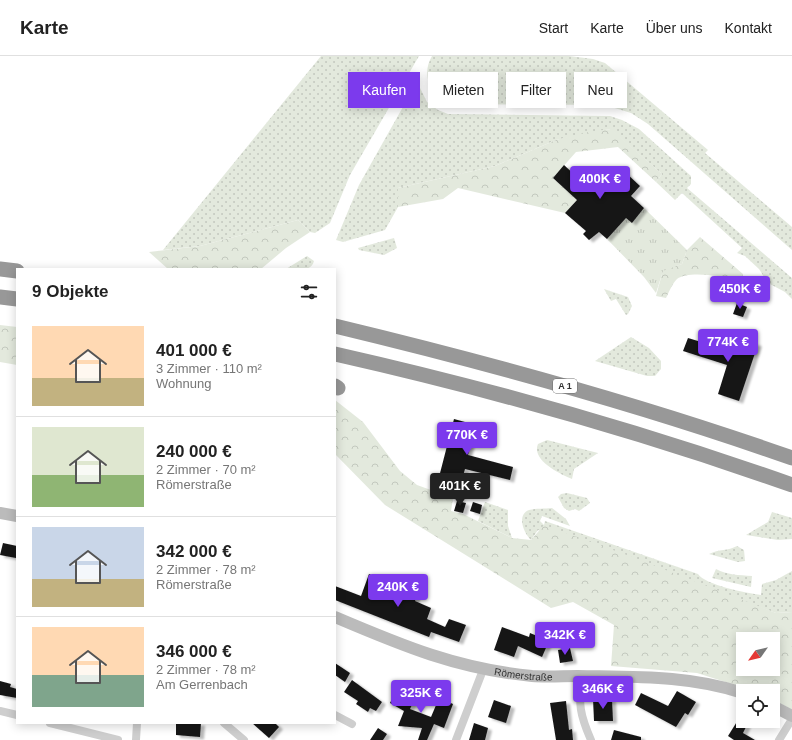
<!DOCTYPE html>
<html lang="de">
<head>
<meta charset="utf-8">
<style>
	:root { --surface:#fff; --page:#f6f6f6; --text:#222; --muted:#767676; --line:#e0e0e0; --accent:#7c3aed }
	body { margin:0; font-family:Helvetica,sans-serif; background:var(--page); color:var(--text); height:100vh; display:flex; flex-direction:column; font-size:15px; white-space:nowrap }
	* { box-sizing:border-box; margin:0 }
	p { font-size:13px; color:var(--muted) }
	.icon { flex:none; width:22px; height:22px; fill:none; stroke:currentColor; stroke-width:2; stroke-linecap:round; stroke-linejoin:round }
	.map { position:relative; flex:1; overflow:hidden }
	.drawer { position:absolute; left:16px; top:212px; width:320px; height:456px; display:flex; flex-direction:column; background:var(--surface); border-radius:0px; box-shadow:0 2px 10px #0003 }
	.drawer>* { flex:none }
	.hud { position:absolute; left:348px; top:16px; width:380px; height:36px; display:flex; gap:8px }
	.needle { width:26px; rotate:236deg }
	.controls { position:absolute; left:736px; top:576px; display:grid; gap:8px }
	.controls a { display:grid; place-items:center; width:44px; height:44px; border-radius:0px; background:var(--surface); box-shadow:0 2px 10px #0003; font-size:20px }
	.price { position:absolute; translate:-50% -34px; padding:0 9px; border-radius:4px; background:var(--accent); color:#fff; font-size:13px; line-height:26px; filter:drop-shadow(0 1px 2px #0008) }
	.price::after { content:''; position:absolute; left:50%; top:24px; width:12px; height:9px; margin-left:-6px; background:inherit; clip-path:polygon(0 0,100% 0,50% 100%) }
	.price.current { background:#222; color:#fff }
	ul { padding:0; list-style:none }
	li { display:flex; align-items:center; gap:12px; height:100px; padding:0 16px }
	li+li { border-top:1px solid var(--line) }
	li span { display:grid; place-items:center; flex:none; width:112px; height:80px; border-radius:0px; color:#555 }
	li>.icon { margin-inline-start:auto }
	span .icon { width:48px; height:48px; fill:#fffc; stroke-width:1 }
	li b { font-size:17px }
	h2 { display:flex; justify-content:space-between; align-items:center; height:48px; padding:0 16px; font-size:17px }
	.tag { padding:0 14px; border-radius:0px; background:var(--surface); box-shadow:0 2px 10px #0003; font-size:14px; line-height:36px }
	.tag.current { background:var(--accent); color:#fff }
	header { display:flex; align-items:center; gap:24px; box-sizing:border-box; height:56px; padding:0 20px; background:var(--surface); border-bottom:1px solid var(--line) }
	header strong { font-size:19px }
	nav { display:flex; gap:22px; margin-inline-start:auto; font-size:14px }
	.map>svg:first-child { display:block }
	.grass { fill:url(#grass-dots) }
	.forest { fill:url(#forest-crowns); fill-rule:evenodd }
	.park { fill:url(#park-tufts) }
	.building { fill:#181818; filter:url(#shadow) }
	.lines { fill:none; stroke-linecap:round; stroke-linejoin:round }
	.street { stroke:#cecece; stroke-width:8 }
	.secondary { stroke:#bbb; stroke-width:12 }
	.highway { stroke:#989898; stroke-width:15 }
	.labels { text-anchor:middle; stroke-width:4; stroke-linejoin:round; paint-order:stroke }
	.shield { fill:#fff; stroke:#6f6f6f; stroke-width:1 }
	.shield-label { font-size:9px; font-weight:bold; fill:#313131 }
	.street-label { font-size:10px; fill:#313131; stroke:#fff }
</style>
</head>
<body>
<header>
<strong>Karte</strong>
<nav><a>Start</a><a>Karte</a><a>Über uns</a><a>Kontakt</a></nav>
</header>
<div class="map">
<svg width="792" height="684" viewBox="0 0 792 684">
	<defs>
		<pattern id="grass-dots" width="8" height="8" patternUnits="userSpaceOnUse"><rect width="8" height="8" fill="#e3e9dd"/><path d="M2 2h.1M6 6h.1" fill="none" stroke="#c3c8be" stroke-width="1.8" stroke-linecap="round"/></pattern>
		<pattern id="forest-crowns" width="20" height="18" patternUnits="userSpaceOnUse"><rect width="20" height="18" fill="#e3e9dd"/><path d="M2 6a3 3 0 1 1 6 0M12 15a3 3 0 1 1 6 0" fill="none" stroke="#c3c8be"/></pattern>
		<pattern id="park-tufts" width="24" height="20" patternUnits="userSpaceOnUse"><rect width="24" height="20" fill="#e3e9dd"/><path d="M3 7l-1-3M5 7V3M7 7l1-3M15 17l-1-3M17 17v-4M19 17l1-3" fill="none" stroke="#c3c8be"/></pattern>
		<filter id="shadow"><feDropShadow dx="4" dy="2.5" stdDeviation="1" flood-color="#0004"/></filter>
	</defs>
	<rect width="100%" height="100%" fill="#fff"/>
	<path class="grass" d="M321,0H419L350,119L330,167L315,177L310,176L298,164L200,190L163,194Z
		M432,0H569L593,3L605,7L708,94L705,97L792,171V194L648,68L631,57L605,49L451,48C432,40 420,20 432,0Z
		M417,26L427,46L438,54L448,58L610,60L622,64L639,73L691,120V128L687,132L792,222V243L785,236L768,227L759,213L745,200L737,197L742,192L682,137L675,144L656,126L662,118L610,73L556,84L495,110L398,132V151L385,174L343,186L336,184L359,129Z
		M394,182L397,192L384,199L359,194L358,192Z
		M307,200L314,205C311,217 295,213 286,213Z
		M604,233L628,241L632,250L628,258L626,259L616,243L611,245Z
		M631,281L649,292L661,305V313L655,320H647L595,305Z
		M547,384L598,397L574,413L572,423C560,418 531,404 538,388Z
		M567,437L587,442L590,447L579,455L575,453L569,455L564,452L558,441L561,438Z
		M485,446L508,454V470L512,482L478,465Z
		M552,452L566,463L570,470L542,460L540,465L544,469L545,465L698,518C705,529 747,537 761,539L762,528L776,524L792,515V556L776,557L538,474L531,484C524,478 516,459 529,454C536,452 545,453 552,452Z
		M772,456L792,462V483L778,484L746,479L768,466Z
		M737,490L744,494L745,505L738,506L709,498C719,493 728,495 737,490Z
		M716,513C727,519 739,519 752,520L751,531L712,522Z"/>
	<path class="forest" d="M611,73L662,118L656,126L618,91L576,96L553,122L577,144L565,157L458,132L443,143L398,151V132L495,110L556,84L582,77Z
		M298,164L310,176L286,192L261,213H168L149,196L200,190Z
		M700,181L743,218V222L736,225V222C721,221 689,214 677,223C672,228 669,236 666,242L656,240L663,214L682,208L687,194Z
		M0,269L17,271V309L0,306Z
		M335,344L363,366L400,415L417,429L453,442L451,455L463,458L512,482L531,484L544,469L635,502L776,557L792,556V654L773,643V635H754L697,617L611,610L614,569L573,546L551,552L385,449L335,398ZM743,583H773V613H743Z"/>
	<path class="park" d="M644,152L687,194L682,208L663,215L656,237L644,221L607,183L626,162L632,167Z"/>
	<path class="building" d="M564,109L578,122L580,120L583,123L591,113H613L623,121L626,117L640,130L631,140L644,152L632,167L626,162L607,183L599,176L589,184L583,178L586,175L565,157L577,144L553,122Z
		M737,247L747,251L743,261L733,258Z
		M736,281L758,288L739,345L718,338L727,309L683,295L688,282L731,295Z
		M454,363L476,369L468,399L513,411L510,424L465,413L461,427L439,421Z
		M457,445L466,447L463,457L454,455Z
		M473,446L482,449L480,458L470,455Z
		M3,487L17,490L16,502L0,499Z
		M369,518L390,526L389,528L417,539L415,545L431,552L427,563L445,571L449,563L466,569L459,586L431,576L429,581L335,544V530L361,540Z
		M502,571L529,581L530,577L549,585L542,601L518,590L514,601L494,594Z
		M570,592L573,605L560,607L558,594Z
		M335,607L350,617L345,626L335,619Z
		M352,624L382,646L376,655L370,652L368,656L356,648L358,645L344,636Z
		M0,625L11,628L10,631L17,633V642L0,639Z
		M411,631L419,634L410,653L431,661L439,642L453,648L444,672L434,668L427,684H418L422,672L398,670L404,655L390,647L394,639L399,641L402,634L409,637Z
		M677,635L696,646L688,659L685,657L676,671L635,649L641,637L668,650Z
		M593,643H612L613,665H594Z
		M494,644L511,650L506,667L488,661Z
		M566,645L569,674L572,673L573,684H556L550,647Z
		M738,664L747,669L743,677L755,684H734L728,680Z
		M176,667H201L200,681L176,679Z
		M252,667H275L279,671L269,682Z
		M474,667L488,672L485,684H469Z
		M378,672L387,678L383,684H370Z
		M614,674L641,681V684H611Z"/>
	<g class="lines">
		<path class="street" d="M582,620C578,648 580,659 591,684
			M0,655L17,659
			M335,659L352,668
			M50,667L118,684
			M224,667L244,684
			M136,684L137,667
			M456,684L483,614
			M779,684L792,663"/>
		<g class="secondary">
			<path d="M0,457L17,460"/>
			<path id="s1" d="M335,561C403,590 458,613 532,620C547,621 563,620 578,620C634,621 689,619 743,637"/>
			<path d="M773,650L792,660"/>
		</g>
		<path class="highway" d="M0,213L17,215
			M0,241L17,243
			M335,270C489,307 642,349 792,402
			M335,298C490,333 642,376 792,429
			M335,330L338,332"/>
	</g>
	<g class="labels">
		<rect class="shield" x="553" y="323" width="24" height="14" rx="3"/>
		<g class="shield-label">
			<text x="565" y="333">A 1</text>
		</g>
		<g class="street-label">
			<text dy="4" stroke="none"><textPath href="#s1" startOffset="198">Römerstraße</textPath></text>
		</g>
	</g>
</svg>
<div class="controls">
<a><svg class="needle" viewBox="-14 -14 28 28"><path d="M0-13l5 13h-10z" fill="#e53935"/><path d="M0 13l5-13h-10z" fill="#767676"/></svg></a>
<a><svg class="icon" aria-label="locate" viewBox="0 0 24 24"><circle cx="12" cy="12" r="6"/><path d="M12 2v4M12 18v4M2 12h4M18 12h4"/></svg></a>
</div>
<b class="price" style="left:600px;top:144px">400K €</b>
<b class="price" style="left:740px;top:254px">450K €</b>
<b class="price" style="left:728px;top:307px">774K €</b>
<b class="price" style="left:467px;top:400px">770K €</b>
<b class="price current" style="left:460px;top:451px">401K €</b>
<b class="price" style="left:398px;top:552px">240K €</b>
<b class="price" style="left:565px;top:600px">342K €</b>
<b class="price" style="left:603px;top:654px">346K €</b>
<b class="price" style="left:421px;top:658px">325K €</b>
<div class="hud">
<a class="tag current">Kaufen</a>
<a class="tag">Mieten</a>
<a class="tag">Filter</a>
<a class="tag">Neu</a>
</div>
<section class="drawer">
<h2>9 Objekte<svg class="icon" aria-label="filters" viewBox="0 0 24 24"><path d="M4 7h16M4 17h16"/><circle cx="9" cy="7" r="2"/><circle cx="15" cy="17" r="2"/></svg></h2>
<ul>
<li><span style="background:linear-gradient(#ffd9b3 65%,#c2b280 0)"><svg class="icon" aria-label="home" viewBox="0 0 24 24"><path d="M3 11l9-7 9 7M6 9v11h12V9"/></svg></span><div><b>401 000 €</b><p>3 Zimmer · 110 m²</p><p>Wohnung</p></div></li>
<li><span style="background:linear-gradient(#dfe7d0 60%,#8fb573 0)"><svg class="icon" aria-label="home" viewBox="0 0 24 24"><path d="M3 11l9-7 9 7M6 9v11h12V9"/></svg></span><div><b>240 000 €</b><p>2 Zimmer · 70 m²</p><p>Römerstraße</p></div></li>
<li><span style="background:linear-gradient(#c9d6e8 65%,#c2b280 0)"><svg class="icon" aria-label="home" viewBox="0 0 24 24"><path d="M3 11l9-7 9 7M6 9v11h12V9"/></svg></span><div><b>342 000 €</b><p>2 Zimmer · 78 m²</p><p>Römerstraße</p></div></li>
<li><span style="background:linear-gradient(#ffd9b3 60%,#7fa58c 0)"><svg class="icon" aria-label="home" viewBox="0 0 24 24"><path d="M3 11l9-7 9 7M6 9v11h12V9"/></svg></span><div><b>346 000 €</b><p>2 Zimmer · 78 m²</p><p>Am Gerrenbach</p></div></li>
</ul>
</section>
</div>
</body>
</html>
